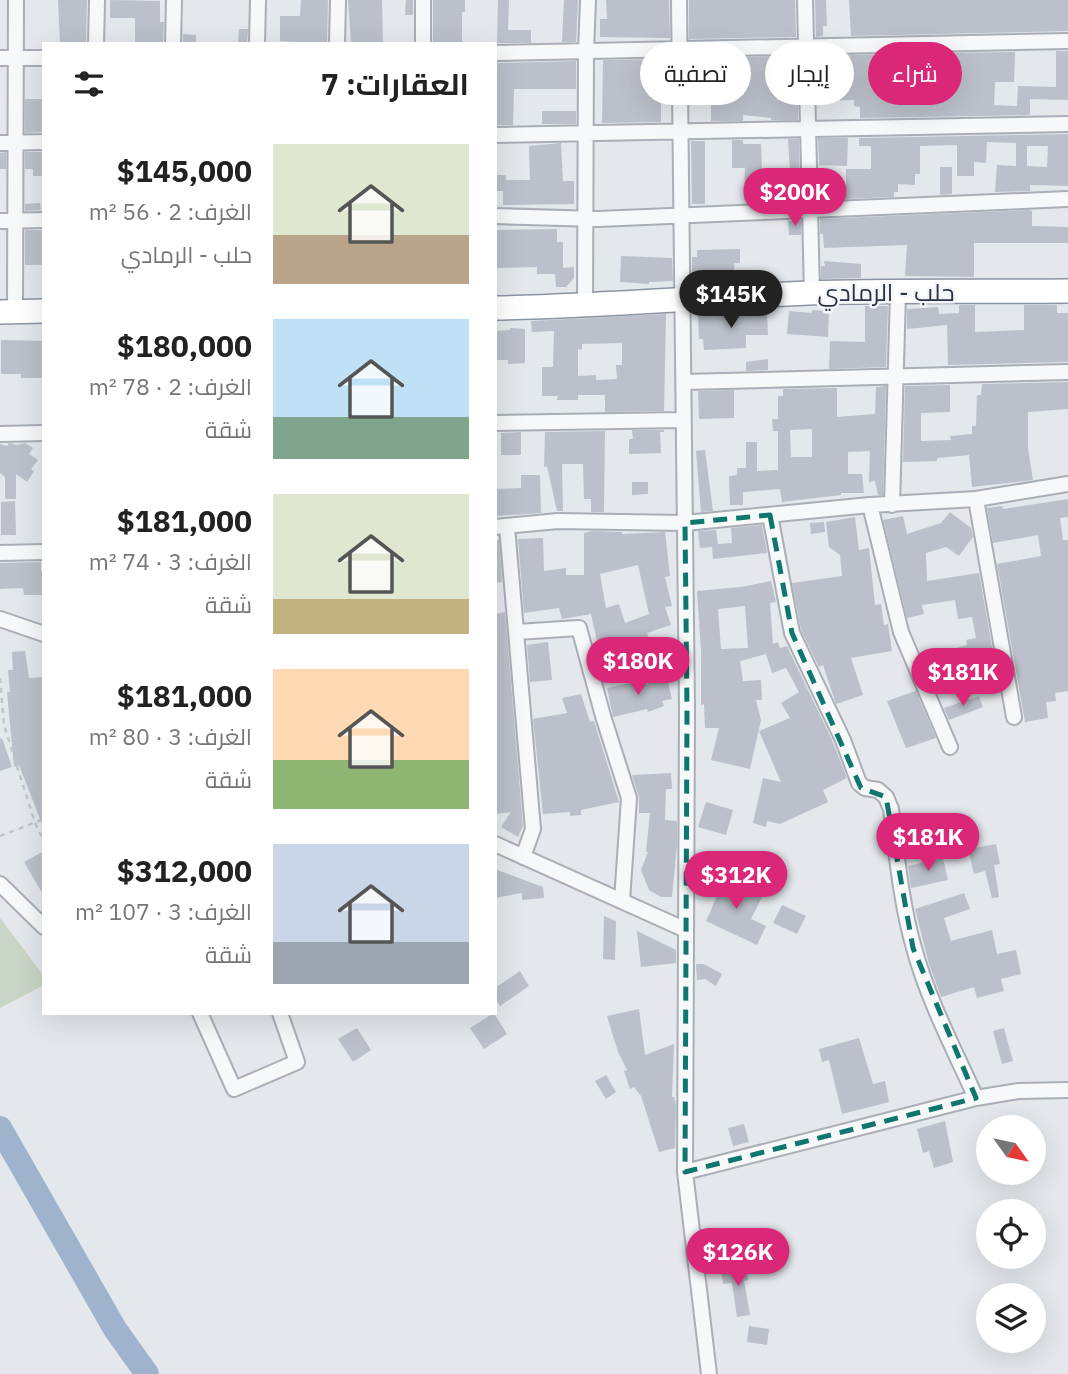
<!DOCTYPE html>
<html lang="ar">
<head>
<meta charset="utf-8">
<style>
	:root { --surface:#fff; --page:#f2f2f2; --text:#222; --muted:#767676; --accent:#db2777 }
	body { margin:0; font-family:"IBM Plex Sans",Cairo,sans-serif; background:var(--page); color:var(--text); direction:rtl; height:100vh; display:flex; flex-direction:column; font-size:26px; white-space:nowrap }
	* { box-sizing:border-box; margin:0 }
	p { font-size:23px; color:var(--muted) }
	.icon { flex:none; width:38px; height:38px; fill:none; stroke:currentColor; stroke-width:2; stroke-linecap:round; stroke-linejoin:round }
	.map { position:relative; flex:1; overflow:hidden; direction:ltr }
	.side { position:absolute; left:42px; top:42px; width:455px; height:973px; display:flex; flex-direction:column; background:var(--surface); border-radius:0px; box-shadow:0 7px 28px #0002; direction:rtl }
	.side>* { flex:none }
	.top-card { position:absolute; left:518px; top:42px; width:444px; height:63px; direction:rtl; display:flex; gap:14px }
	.needle { width:46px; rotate:123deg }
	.fabs { position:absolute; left:976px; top:1115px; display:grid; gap:14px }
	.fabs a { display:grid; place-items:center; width:70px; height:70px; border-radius:50%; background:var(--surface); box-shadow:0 7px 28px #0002; font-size:35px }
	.price { position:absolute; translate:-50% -60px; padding:0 16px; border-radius:24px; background:var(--accent); color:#fff; font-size:23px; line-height:46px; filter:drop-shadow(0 2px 4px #0008) }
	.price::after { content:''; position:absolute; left:50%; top:42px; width:21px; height:16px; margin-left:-10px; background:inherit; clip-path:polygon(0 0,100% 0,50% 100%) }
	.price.on { background:#222; color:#fff }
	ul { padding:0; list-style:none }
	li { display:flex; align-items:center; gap:21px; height:175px; padding:0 28px }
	li span { display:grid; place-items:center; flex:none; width:196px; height:140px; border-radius:0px; color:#555 }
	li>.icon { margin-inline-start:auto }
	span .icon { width:84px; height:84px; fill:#fffc; stroke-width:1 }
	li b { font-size:30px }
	h2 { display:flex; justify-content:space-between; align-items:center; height:84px; padding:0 28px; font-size:30px }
	.pill { padding:0 24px; border-radius:32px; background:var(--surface); box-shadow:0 7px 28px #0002; font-size:24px; line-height:63px }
	.pill.on { background:var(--accent); color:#fff }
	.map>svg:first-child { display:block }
	.green { fill:#c9d6c5 }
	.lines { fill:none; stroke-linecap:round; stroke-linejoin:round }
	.river { stroke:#9fb4cc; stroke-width:24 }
	.building { fill:#bbc0ca; fill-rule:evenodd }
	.minor-casing { stroke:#a9aeb7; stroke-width:18 }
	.trunk-casing { stroke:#8b94a3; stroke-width:26 }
	.path { stroke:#c2c5cb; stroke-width:2.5; stroke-dasharray:5 5; stroke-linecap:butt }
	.minor { stroke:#f7f8fa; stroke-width:14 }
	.trunk { stroke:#fff; stroke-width:23 }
	.marked { fill:none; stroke:#0f766e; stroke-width:5; stroke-dasharray:14 9; stroke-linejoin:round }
	.labels { text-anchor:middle; stroke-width:5; stroke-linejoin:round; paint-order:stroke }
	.street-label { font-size:24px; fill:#2b3445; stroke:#f4f6f9 }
</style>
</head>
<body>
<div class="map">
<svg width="1068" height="1374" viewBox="0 0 1068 1374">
	<rect width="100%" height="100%" fill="#e4e7ec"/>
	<path class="green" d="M0,918L44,976V985L0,1008Z"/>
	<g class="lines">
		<path class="river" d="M0,1128L115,1329L147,1374"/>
	</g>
	<path class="building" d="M58,0H87L86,44H60Z
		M110,0L160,1V22H164L163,44H135V18H110Z
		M301,0H328L327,44L280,41V16H300Z
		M348,0H382L383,44H351Z
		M406,0H413V15H405Z
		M433,0H465V12H462V44H433Z
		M498,0H509L508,30H531V43H497Z
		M564,0H578L576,42H562Z
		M606,0H669L670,38L600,37V19H607Z
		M689,0H795L796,37L689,39Z
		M815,0H826L827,26H823V36L816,37Z
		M849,0H1068V31L851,36Z
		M239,29H248L247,44H238Z
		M183,34L196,35V44H183Z
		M1056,51H1068V100L1030,99V115L860,118V107L854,106V100L819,101V90H843L844,55L917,54L918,63L942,64V53L1015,52L1014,82H995L994,105L1017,106L1018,86L1056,87Z
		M791,56V67H776L777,100H798V120H771V118L743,115V121H711V95H744L745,57Z
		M714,58V90H690L689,59Z
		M670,59V90H661V122L602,123L603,60Z
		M576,61V89H514L513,125H495V63Z
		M25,99H44V132L25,133Z
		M542,111H576V124H542Z
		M1068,134V186L1030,185V191L995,192L997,165L1016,166V143L987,142L986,163L974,162V176H957V145L920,146V174H915V185L898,184V192H894V197L819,200V189L846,187V169H871V146H859V138ZM1027,146H1048L1047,167L1027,166Z
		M818,138H848L847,166L819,165Z
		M788,139H799L800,201L744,200L745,168H732V140H743V144H761L762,171L764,174L790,173Z
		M691,141H705V204H692Z
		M561,143L563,181H574V204L503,205V191H495V175H506V180H530L529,146Z
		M6,152V169H0V153Z
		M25,152H44V176H33V169H25Z
		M940,167H952V194L940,195Z
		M40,203L41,210L25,211V204Z
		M1029,210L1032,211V226L1068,227V243H974V277L905,276L907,245L824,248L823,234H820V219Z
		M801,220V235H789L788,221Z
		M557,229V242H563V268L574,267V278L566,287H556L555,274H537V267L495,268V230Z
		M25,230H44V265H25Z
		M740,249V263H734L735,278L692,280V257H697V250Z
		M621,256L672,258L673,281L649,282V284L620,282Z
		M824,261L861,264V278L821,279V266H825Z
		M959,305H975V332L1024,330V305H1057V313H1068V362L948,365L947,325L907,329V309L938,307L939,314L959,313Z
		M865,306H888L886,367L829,369L830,341L865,342Z
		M812,310L829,311L828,337L787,334L789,311L812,313Z
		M749,312H767L768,335H746V348L704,350L703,339H699L698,316H749Z
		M666,314L664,411L605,412V395H578V400H557L558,396H542V367H553L554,331L532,332L531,321ZM622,343V365H616L617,379L596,380V375L578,376V349L582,350V344Z
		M510,328L525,329V363L508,364V360H495V331L510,330Z
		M1,340L44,341V378H21V374H1Z
		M768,359V370L746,371V362Z
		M1068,382V409L1028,412V448L1033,480L972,487L969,455L937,458V461L903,462L905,386L950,385V412L921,413V441L951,440L950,436L972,434V426H976L977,395H981L982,384Z
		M886,386L883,495H878L875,481L869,482L870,451L848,452V474H862L864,493H841V495L782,502L780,489L743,492V505H730L729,476L737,475V468H746V442H757V471L778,470V431H773L772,419H778V396H783V389L837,388V417L875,414L876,387ZM812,429V457H791L790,430Z
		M734,390V418L699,419L698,391Z
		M632,430H664V432H660L661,453L629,454V439H633Z
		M605,431L604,512H591V499H584L583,464H562L563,511H557L547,466L544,467L545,432Z
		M521,432V455H501V433Z
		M9,443L17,445L25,443L33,448L29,454L38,460L31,469L34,471L27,482L16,474V499H5V477L0,473V444L7,446Z
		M705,450L713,511L701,512L696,451Z
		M521,475H540L541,513L495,516V489L521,488Z
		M632,482H648V494L632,495Z
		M1068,499V517L1060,518L1063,540H1068V691L1055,693L1056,701L1046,702L1048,718L1025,722L997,564L1041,556L1038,535L993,543L987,508L1002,506L1003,509Z
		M15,501L16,535H1V502Z
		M950,512L971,528L973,537L959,556L946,547L926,553L927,581L979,573L999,687L981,692L974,662L971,663L970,657L948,663L945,651L967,645L966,640L976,638L972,617L958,619L955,600L922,605L924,614L907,618L883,520L903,516L907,534L941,523Z
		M855,517L859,550L869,548L875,605L881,604L884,625L888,624L892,651L851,658L863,695L836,704L823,665L819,667L801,630L792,583L842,576L840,555L829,547L826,522Z
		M824,522L825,532L811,534L810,523Z
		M762,525L767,553L713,559L712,547L700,548L698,531L716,530L718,544L732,543L731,528Z
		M593,531L622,532V534L665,532L670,576L665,577L672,606L665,607L671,625L647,633L654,654L629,663L626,653L601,659L591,614L562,619L559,608L524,613L518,539L543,538L544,571L566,568V575H584V533ZM638,565L649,614L625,623L619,604L606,608L600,574Z
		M499,540L502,582L495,583V541Z
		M41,562V571H44V595H24L23,588L0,589V563Z
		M771,581L776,602L770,603L773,644L778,642L780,648L787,646L832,740L847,778L823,790L828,802L780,824L767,821L766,827L753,823L763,778L781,782L759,731L790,718L781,703L799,692L786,668L772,673L766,654L740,661L743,681L761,680L762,700H756L761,720L750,769L711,760L719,728H705L704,704L701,705V651L697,591L741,587ZM745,606L748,648L721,649L718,609Z
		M505,612L523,826L518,837L501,827L511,812L495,814V614Z
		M548,642L552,680L530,682L527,645Z
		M25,651L29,678L42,677L44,691V824H42L19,765L14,767L7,692H10L8,670H13L12,652Z
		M667,678L672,699L662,701L664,706L648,712L647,709L613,717L607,688L635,682L636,687Z
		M916,691L936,738L906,748L887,701Z
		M581,694L590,722L594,721L619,802L581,810V815L570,816V812L543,814L533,719L567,713L562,698Z
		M979,696L983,707L949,720L944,708Z
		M2,738L12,767L0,771V739Z
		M671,773L672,789H666L665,820L677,821V845L672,897H661L649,890L641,870L648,852H646L650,813H639V797L632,775Z
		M706,802L733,810L726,835L698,827Z
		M996,844L1000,864L994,865L999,897L992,898L985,871L974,874L968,849Z
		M44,851V896L24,862Z
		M943,858L948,880L911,888L908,866Z
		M495,869L543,887L544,898L522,900V893L495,898Z
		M718,876L762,897L751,919L766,926L757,945L706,921L717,896L710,892Z
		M964,893L970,909L944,918L951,941L992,930L997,954L1016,950L1021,974L1001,979L1004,991L977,998L974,987L941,997L929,964L915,909Z
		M782,905L806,916L797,934L773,923Z
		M604,916L616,921L615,960L603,959Z
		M637,931L676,950V963L641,967Z
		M696,964H704L722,974L716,986L705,979L697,980Z
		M520,971L529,986L500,1006L495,999V988Z
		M639,1009L645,1055L674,1044L672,1097H674L676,1105L675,1148L659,1152L641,1096L634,1087L630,1089L624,1071L627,1070L618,1052L607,1016Z
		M494,1013L507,1034L484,1049L470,1028Z
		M357,1028L371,1050L353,1062L338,1039Z
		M1004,1028L1013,1061L1002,1064L993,1031Z
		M859,1038L873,1084L885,1081L889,1102L842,1114L829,1060L822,1062L819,1049Z
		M606,1075L616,1092L606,1099L595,1081Z
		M945,1121L953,1162L934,1168L929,1151L923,1153L917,1129Z
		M744,1124L749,1142L733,1146L728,1128Z
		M746,1266L748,1280L744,1281L750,1315L737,1317L732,1283L723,1284L721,1270Z
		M749,1326L769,1329L767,1345L747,1342Z"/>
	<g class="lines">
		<g class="minor-casing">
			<path id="minor" d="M423,0V44
				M679,0L687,710L685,1172L709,1374
				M805,0L812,293
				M96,44L97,0
				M173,44L174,0
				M257,44L258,0
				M337,44L338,0
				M495,53L1068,41
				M0,58H44
				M495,135L1068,124
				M0,143L44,142
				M495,216L598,219L1068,199
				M0,221L44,220
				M585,306L586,51L588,0
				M15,311L16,0
				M684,382L1068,372
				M495,423L682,420
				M0,434L44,433
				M976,499L1014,717
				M870,505L901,632L950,747
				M892,505L898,293
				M770,515L792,633L843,740L859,783L865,788L878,790L886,797L891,809C897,856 901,903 914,948C928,1000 954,1049 976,1098
				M495,527L558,521L685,523L870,505L976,499L1068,484
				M507,527L533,829L523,857
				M0,553L44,552
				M0,619L44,634
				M517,632L579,628L603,716L629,798L622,901
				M495,844L686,930
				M0,884L44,927
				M200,1013L234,1089L297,1062L280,1013
				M685,1172L976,1098L1019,1091L1068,1090"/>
		</g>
		<g class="trunk-casing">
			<path id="trunk" d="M495,308C600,306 704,297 808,293C894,290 981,292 1068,291
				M0,312L44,311"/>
		</g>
		<path class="path" d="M0,678L4,725L35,823L44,841
			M0,836L44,819"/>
		<use href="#minor" class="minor"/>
		<use href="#trunk" class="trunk"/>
	</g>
	<path class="marked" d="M770,515L792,633L861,788L886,797L913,948L976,1098L685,1172L687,710L685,523Z"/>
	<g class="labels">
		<g class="street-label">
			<text x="886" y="301">حلب - الرمادي</text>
		</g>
	</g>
</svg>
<div class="fabs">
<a><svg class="needle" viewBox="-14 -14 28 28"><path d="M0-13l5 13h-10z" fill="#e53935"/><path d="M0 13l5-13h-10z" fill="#767676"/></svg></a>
<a><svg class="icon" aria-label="locate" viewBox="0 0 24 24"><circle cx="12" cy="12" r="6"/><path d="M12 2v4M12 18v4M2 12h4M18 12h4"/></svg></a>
<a><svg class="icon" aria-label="layers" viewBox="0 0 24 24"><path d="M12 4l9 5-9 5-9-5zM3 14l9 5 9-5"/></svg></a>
</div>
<b class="price" style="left:795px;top:228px">$200K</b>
<b class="price on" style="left:731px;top:330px">$145K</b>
<b class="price" style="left:638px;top:697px">$180K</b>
<b class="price" style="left:963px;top:708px">$181K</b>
<b class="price" style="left:928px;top:873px">$181K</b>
<b class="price" style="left:736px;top:911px">$312K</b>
<b class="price" style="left:738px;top:1288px">$126K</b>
<div class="top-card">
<a class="pill on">شراء</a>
<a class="pill">إيجار</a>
<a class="pill">تصفية</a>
</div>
<section class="side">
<h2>العقارات: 7<svg class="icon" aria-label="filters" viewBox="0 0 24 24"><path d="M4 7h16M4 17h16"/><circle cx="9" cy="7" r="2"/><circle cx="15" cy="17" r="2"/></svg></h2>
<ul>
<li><span style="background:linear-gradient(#dfe7d0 65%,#b9a48a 0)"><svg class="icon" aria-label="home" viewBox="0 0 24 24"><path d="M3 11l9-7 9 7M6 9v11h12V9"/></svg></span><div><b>$145,000</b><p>الغرف: 2 · 56 m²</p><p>حلب - الرمادي</p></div></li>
<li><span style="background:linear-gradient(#bfe0f5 70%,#7fa58c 0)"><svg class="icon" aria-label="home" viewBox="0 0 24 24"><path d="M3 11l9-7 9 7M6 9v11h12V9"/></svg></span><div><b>$180,000</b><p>الغرف: 2 · 78 m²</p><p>شقة</p></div></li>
<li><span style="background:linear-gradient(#dfe7d0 75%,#c2b280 0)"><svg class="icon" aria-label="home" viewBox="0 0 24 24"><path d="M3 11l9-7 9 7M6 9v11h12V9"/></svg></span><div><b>$181,000</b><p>الغرف: 3 · 74 m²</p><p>شقة</p></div></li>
<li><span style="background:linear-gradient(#ffd9b3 65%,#8fb573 0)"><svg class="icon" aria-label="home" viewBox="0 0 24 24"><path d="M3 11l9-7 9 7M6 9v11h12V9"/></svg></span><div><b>$181,000</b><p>الغرف: 3 · 80 m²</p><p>شقة</p></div></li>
<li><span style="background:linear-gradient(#c9d6e8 70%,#9aa5b1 0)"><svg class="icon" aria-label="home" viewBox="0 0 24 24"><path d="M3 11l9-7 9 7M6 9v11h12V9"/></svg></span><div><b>$312,000</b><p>الغرف: 3 · 107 m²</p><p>شقة</p></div></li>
</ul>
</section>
</div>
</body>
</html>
